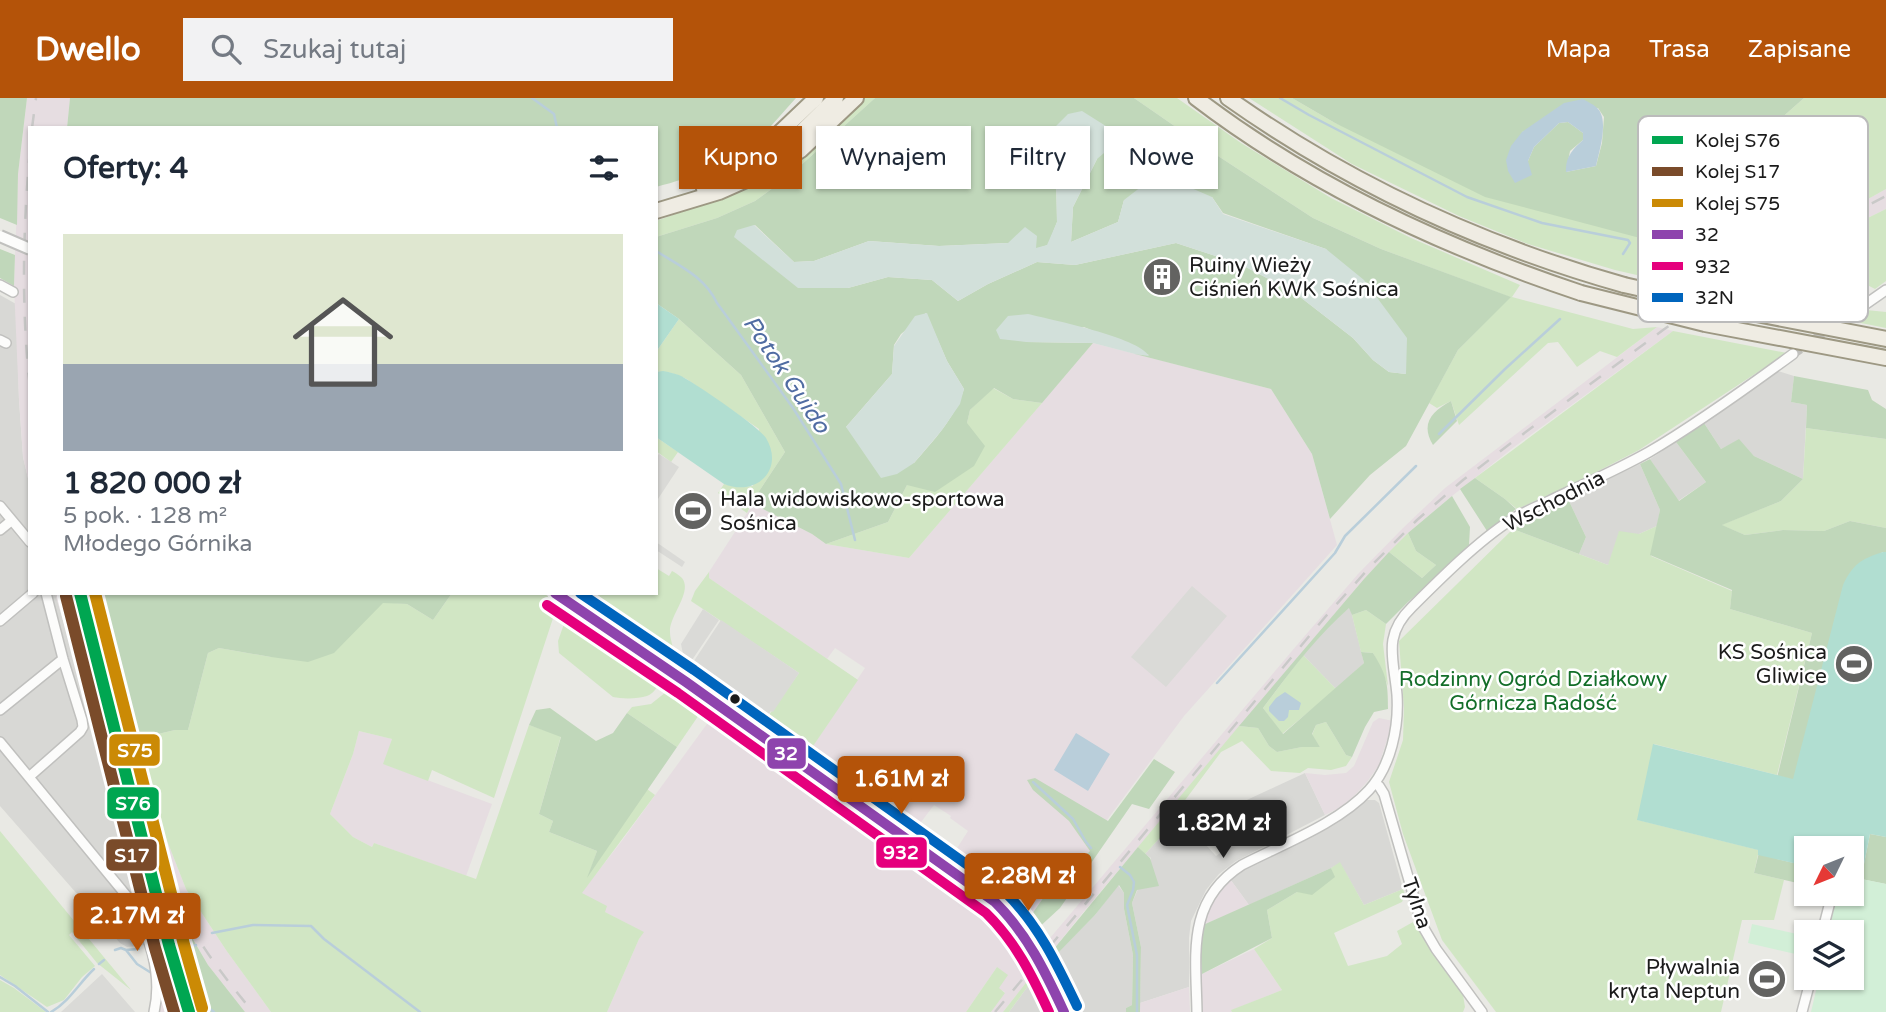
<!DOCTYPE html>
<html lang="pl">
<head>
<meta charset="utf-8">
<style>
	:root { --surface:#fff; --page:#f2f2f3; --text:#1f2937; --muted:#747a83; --line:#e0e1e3; --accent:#b45309 }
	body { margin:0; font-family:"Varela Round",sans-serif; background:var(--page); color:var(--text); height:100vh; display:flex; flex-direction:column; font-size:26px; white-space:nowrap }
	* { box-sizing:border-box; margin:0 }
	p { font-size:23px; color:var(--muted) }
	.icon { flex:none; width:38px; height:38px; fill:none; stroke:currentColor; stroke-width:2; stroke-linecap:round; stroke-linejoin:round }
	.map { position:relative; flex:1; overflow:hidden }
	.sheet { position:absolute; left:28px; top:28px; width:630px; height:469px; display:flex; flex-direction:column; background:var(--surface); border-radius:0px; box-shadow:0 2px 5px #0004 }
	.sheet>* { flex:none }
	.top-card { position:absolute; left:679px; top:28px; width:665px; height:63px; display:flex; gap:14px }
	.needle { width:46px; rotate:227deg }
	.controls { position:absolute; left:1794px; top:738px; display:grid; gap:14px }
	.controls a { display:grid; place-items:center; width:70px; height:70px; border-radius:0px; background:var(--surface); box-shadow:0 2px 5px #0004; font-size:35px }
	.price { position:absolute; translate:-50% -60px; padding:0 16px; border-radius:7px; background:var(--accent); color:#fff; font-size:23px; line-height:46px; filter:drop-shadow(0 2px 4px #0008) }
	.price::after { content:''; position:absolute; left:50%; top:42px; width:21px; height:16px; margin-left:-10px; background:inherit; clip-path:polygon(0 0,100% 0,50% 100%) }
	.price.active { background:#222; color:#fff }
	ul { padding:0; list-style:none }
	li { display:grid; align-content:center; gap:14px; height:371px; padding:0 35px }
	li+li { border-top:2px solid var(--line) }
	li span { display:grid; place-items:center; height:217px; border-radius:0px; color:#555 }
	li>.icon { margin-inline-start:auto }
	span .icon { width:126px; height:126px; fill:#fffc; stroke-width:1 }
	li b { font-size:30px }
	h2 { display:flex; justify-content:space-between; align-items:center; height:84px; padding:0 35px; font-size:30px }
	.chip { padding:0 24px; border-radius:0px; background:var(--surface); box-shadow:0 2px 5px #0004; font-size:24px; line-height:63px }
	.chip.active { background:var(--accent); color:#fff }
	header { display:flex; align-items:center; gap:42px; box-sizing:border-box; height:98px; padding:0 35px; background:var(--accent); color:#fff }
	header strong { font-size:33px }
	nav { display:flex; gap:38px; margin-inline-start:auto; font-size:24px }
	.search { width:490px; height:63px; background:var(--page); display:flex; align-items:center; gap:18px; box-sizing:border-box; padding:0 24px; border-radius:0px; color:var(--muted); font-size:26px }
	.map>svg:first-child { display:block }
	.residential { fill:#d8d8d5 }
	.industrial { fill:#e6dde1 }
	.grass { fill:#d1e6c4 }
	.forest { fill:#c0d7ba; fill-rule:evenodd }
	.wetland { fill:#d2e0da }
	.park { fill:#d2efd7 }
	.pitch { fill:#b1ded1 }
	.parking { fill:#dadad7 }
	.water { fill:#b9ceda }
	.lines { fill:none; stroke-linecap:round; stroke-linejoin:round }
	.stream { stroke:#b9ceda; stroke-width:2.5 }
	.minor-tunnel { stroke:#c0c0bc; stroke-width:9; stroke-dasharray:9 4.5; stroke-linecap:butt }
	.minor-casing { stroke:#c0c0be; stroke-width:12 }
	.tertiary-casing { stroke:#c0c0be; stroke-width:14 }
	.primary-casing { stroke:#9d9883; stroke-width:18 }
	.minor { stroke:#fcfcfb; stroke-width:9 }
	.tertiary { stroke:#fcfcfb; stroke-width:10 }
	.primary { stroke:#efece3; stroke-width:14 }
	.rail { stroke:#c9c9c8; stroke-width:2.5; stroke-dasharray:14 14; stroke-linecap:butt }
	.tertiary-bridge-casing { stroke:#c0c0be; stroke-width:14; stroke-linecap:butt }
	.primary-bridge-casing { stroke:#9d9883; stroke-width:18; stroke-linecap:butt }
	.tertiary-bridge { stroke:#fcfcfb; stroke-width:10 }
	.primary-bridge { stroke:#efece3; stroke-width:14 }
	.bus-1-casing { stroke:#fff; stroke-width:16 }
	.bus-2-casing { stroke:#fff; stroke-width:16 }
	.bus-3-casing { stroke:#fff; stroke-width:16 }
	.bus-1 { stroke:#8e44ad; stroke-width:10 }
	.bus-2 { stroke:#e5007d; stroke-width:10 }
	.bus-3 { stroke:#0065bd; stroke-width:10 }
	.rail-1-casing { stroke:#fff; stroke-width:18 }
	.rail-2-casing { stroke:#fff; stroke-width:18 }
	.rail-3-casing { stroke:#fff; stroke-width:18 }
	.rail-1 { stroke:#00a651; stroke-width:12 }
	.rail-2 { stroke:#7a4b2a; stroke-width:12 }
	.rail-3 { stroke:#cb8a05; stroke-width:12 }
	.bus-dot { fill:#1b1b1b; stroke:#fff; stroke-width:2.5 }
	.labels { text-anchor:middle; stroke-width:5; stroke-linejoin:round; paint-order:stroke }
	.poi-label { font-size:21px; fill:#1b1b1b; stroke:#fff; text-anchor:start }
	.street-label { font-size:21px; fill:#1b1b1b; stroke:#fff }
	.park-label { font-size:21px; fill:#136e29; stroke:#fff }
	.water-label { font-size:23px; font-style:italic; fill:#506ca2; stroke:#fff }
	.key { fill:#fff; stroke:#bbb; stroke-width:2 }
	.key-label { font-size:19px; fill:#1b1b1b }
	.line-badge { stroke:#fff; stroke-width:2.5 }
	.badge-label { font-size:19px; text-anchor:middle; font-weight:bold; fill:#fff }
</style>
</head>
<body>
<header>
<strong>Dwello</strong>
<div class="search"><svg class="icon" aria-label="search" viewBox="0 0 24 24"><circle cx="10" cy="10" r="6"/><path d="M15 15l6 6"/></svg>Szukaj tutaj</div>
<nav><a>Mapa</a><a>Trasa</a><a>Zapisane</a></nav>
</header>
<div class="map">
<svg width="1886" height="914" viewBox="0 0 1886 914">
	<rect width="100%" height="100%" fill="#e9e9e4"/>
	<path class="residential" d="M0,197L16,206L19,302L23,359L30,389V495H55L133,761L152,846L127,849L120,845L0,708Z
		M1778,273L1794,278L1791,304L1807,307L1803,381L1754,358L1739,342L1721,351L1704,325Z
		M1676,344L1706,384L1678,403L1650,361Z
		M1640,366L1660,412L1657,428L1639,436L1608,467L1579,456L1586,439L1568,401Z
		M1350,509L1364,565L1336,591L1303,557L1327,529Z
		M1305,675L1325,717L1236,763L1219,776L1206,792L1191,823L1189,840V889L1140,905L1141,849L1132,805L1151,760L1145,756L1180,718L1216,758L1249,736L1234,708Z
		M1364,702H1375L1379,705L1403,791L1364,807L1340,765L1331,770L1249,807L1230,781L1242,772L1313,736Z
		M1118,787L1124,795V811L1133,857L1132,907L1126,910V914H1073L1049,863L1095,817Z
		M1041,882L1056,914H1009L1028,888Z"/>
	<path class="industrial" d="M27,0H70L67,30H30V389L23,359L19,302L14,188L18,76Z
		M1886,91V111L1825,141L1821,136L1721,196L1711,194L1750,167Z
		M1657,229L1673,233L1514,349L1452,398L1408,435L1364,481L1081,817L1003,914H991L1005,894L999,891L997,869L966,914H607L639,841L643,834L605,814L581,795L621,744L712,619L977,802L1012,847L1029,865L1297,547L1358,476L1403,430L1445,390Z
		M1093,245L1271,291L1312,356L1337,447L1184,618L1095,738L1097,748L1089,755L1085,754L1070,762L1027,823L994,789L952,758L968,733L950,720L951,718L934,707L915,732L807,657L865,570L835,550L827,561L709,480V474L753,406L812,436L826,446L909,460Z
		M55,495H89L99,539L128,643L186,791L226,852L271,914H245L208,867L181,821L172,825L186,877L200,914H185L165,850L173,892L174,914H158L156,867L133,761Z
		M1379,620L1393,623L1379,667L1367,684L1355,697L1341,709L1325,717L1305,675L1325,677L1346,675L1354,668L1373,624Z
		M359,633L392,641L384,666L492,706L466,778L374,745L372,749L353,739L330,716L353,656Z
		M1230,781L1249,807L1203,827L1209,810Z
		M1254,851L1282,892L1232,912V914H1201L1202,876Z
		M1189,889L1190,914H1140V905Z"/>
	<path class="grass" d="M862,0H875L788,79L755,103L717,120L656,139V123L720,100Z
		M1134,0H1177L1241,45L1331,100L1411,140L1520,187L1512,199L1633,231L1657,229L1617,259L1600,253L1577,269L1558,244L1548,245L1459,327L1451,303L1437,310L1429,305L1458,252L1510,199L1381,151L1313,120L1215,56Z
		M1249,0H1292L1335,25L1654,144L1733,67L1745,52L1804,0H1886V91L1750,167L1711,194L1615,172L1528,146L1459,118L1352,66Z
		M1886,111V183L1875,191L1854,180L1838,199L1780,184L1773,178L1768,167L1821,135L1825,141Z
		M1866,212L1886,214V230L1861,225L1851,221Z
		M679,221L741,277L785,354L754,401L747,415L718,395L724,386L738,389L753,388L759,331L688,282C678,276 667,273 656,274V254Z
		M1673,233L1787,255L1639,352L1573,386L1517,411L1505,401L1475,380Z
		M993,290L1013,301L1042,305L909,460L826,446L888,424L907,387L967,325L970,312Z
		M1806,330L1886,341V430L1850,423L1824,433L1783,432L1745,437L1721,427L1781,403L1803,381Z
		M656,339L678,354L671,364L656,353Z
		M1657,428L1651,458L1732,493L1730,511L1812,535L1777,677L1654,646L1638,722L1759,752L1754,775L1784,782L1774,822H1742L1721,914H1496L1442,842L1403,736L1389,684L1403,642L1404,610L1399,543L1513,431L1608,467L1619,433L1639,436Z
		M1408,435L1416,453L1436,467L1422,480L1389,454Z
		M656,470L669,478L672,473C676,475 679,477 682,480C693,494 669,518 670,534C670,544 676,552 672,561L592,506L599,495H656Z
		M709,474V480L858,582L807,657L795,642L766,621L799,575L691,503L695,493Z
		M452,495H543L558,505L494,700L432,672L428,683L383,666L392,641L359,633L353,656L330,716L353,739L372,749L374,745L476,781L529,627L561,638L539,716L553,723L549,734L597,753L589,776L647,691L655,697L582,795L607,808L605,814L644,834L639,841L607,914H271L226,852L186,791L128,643L175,632H188L208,555L219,550L271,559L382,504L407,506L433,522Z
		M1366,512L1386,526L1383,546L1388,588L1380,568L1373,555L1361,554L1352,517Z
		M576,517L656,570C663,579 658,594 647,598C638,601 622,601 613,599L559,555L558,543L565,523Z
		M1303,557L1336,591L1282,636L1263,610Z
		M684,561L692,566L760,613L752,616L684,570L681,566Z
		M677,589H684L703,604V611L677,649L627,615L632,609L651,606L666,594Z
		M1326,624L1346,657L1352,659L1346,668L1331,672L1308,670L1300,675L1271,673L1242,643L1221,654L1177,713L1180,718L1145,756L1138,749L1239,628L1258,630L1269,648L1277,654L1302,649H1320L1312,637L1316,627Z
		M0,733L131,892L97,865L72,834L69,837L95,868L82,879L64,902L47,909L0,877Z
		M1340,764L1364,807L1403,791L1405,797L1402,804L1334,835L1348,868L1387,858L1402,846L1397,833L1413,824L1417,832L1420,831L1463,897L1465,909L1463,914H1232L1231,912L1282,892L1254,851L1272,840L1267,812L1297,794L1334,779L1331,770Z
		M160,829L185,914H174L173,892Z
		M997,869L1008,877L999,890L1005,895L991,914H966Z
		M1036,872L1041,882L1028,888L1009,914H1003Z
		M0,882L14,890L46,914H0Z"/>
	<path class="forest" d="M0,0H27L18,76L17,127L0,120Z
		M70,0H796C784,13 772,28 759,40C730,67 693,79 656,89V30H67Z
		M875,0H1134L1215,56L1313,120L1381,151L1511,199L1458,252L1406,348L1370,377L1330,421L1312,356L1271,291L1135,256L1149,257L1084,229L1026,244L1093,245L1042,305L1013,301L994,290L970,312L967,325L985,348L974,368L935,394L907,387L888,424L826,446L812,436L753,406L754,401L785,354L741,277L679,221L656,205V139L717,120L755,103L788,79ZM1055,29L1097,61L1073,109L1071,144L1118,124L1124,102L1212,99L1223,115L1326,151L1406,276L1389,274L1373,262L1353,240L1295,195L1240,166L1176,145L1075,167L1037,164L988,186L958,203L932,182L888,179L848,190L735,139L755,127L794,164L814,163L869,143L939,148L1008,145L1035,151L1048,147L1057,124ZM926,215L947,263L964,291C955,320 934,342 914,365L846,329L892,276L894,247L901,236Z
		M1292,0H1804L1745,52L1733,67L1655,144L1485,99L1335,25ZM1598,10L1604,19L1602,45L1596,68L1566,74L1570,53L1583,42V35L1568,24L1559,25L1534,49L1528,63L1522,34Z
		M0,151L15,157L14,188L0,180Z
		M1794,278L1868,292L1872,302L1886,311V341L1806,330L1807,307L1791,304Z
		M1451,303L1457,323L1433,347C1420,326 1432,313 1451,303Z
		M1704,325L1721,351L1739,341L1754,358L1803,381L1781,403L1722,427L1745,437L1783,432L1824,433L1850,423L1886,430V454H1882L1777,761L1806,768V787L1754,775L1812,535L1730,511L1732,492L1650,457L1660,412L1640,366L1650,361L1679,403L1706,384L1676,344Z
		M1475,380L1505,401L1516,411L1487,433L1460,391Z
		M1452,398L1470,429L1469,447L1457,461L1408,504L1386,526L1366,512L1352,517L1349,510C1316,539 1290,574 1263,610L1283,636L1364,565L1361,554L1373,555C1387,577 1388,586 1388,611L1374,614L1365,629L1352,659L1346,657L1326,624L1316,627L1312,636L1320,649H1302L1277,654L1269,648L1258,630L1239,628L1364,481L1389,454L1422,480L1436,467L1416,453L1408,435Z
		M1568,401L1586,439L1579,456L1513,431Z
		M89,495H452L433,522L407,506L383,505L334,555L308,564L271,559L219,550L208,555L188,632H175L128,643L99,539Z
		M550,610L596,643L613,635L627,615L677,649L587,780L597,753L549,734L553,723L539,716L561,639L529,627L536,612Z
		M1154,661L1175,674L1149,711L1132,706L1060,810L1035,833L1027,823L1070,762L1080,763L1090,753L1069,723L1033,692L1027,682L1035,680L1108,723Z
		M1234,708L1249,736L1238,743L1222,716Z
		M1870,736L1886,739V786L1861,781Z
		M1138,749L1150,760L1159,788L1137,792L1132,805L1141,849L1140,914H1126V910L1132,907L1133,857L1124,811V795L1119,787L1095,817L1057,856L1053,852Z
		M1331,770L1335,779L1312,797L1297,794L1267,812L1272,840L1202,876L1200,845L1203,827Z
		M181,821L208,867L245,914H200L186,877L172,824Z"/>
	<path class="wetland" d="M1082,13L1109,30L1111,49L1097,61L1073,109L1071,144L1118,124L1124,102L1146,85L1163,82L1182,86L1212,99L1223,116L1326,151L1364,182L1407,240L1406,276L1389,274L1373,262L1353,240L1295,195L1240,166L1176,145L1075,167L1037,164L988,186L958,203L932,182L888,179L848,190H798L734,139L737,132L754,127L794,164L814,163L869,143L939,148L1008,145L1025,129L1037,138L1036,150L1047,147L1057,124L1055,29L1068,16Z
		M927,215L947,263L964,291L960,306L942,332L914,365L897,376L881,380L846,329L892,276L894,248L915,218Z
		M1028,216C1052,222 1138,239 1149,258L1135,256L1093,245L1026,244L1000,241L996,232L1008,218Z"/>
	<path class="park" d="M1852,779L1886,786V914H1811L1819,880H1852V835H1829L1837,796H1852Z
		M1752,826L1806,838L1804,858L1748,845Z"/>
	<path class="pitch" d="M656,205L679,221L656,254Z
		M663,273C669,274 673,275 679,277C694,284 758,328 766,340C785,372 756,399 724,386L656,339V274Z
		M1883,454H1886V739L1870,736L1861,781L1852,779V751H1806V768L1758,757V752L1637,722L1653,646L1793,681L1843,487C1853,466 1861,461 1883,454Z"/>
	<path class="parking" d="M659,356L679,369L656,404V360Z
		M656,444L685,464L682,469L656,452Z
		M1192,488L1227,518L1166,589L1131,559Z
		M703,511L719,522L690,565L684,561L681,546Z
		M721,522L799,575L773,614L771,613L767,618L692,566Z
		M102,876L135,914H61Z"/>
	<path class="water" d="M1583,1C1588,4 1595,7 1598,11C1609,23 1599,54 1596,68L1566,74C1565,59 1573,51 1583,42V35L1568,24L1559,25L1534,49L1528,63L1532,77L1515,85L1508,73L1506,62L1511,48L1522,34L1564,5Z
		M1285,594L1301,605L1299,612H1289L1288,619L1284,623H1279L1269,613V609L1276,600Z
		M1076,635L1110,656L1088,693L1054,672Z"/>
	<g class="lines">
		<path class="stream" d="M532,0L554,16L557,30
			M1280,0L1309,17L1467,99L1542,125L1628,142L1630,145L1623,156
			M656,153C680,168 705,179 717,205L793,310L841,386L855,442
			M1439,336L1505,271L1560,221
			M1217,585L1335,455L1345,438L1416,368
			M1033,684L1073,721L1086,744L1091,750
			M1120,769L1130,777L1134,784L1133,792L1127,807L1137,857V914
			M212,835L253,827L311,828L324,841L420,914
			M188,849L196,847
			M115,852L121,850L126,852L137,866L153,876
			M126,852L139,851
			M99,866L104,862
			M0,879L15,888L48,914
			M172,887L177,890
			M194,899L214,914
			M51,914C69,904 79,885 94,871"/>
		<path class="minor-tunnel" d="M1793,256L1850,217"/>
		<g class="minor-casing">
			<path id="minor" d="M0,187L13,194
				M1850,217L1886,192
				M0,242L6,245
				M0,408L30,444
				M0,432L11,423
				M0,523L33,495
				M0,612L63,561
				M0,644L130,802C149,834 163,877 154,914
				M29,679L80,634L83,629L82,622L63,561L46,495
				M1375,685L1379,688L1384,696L1422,827L1436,851L1482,914
				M1822,835L1832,796
				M1197,914C1196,856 1186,803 1242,767C1283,746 1339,725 1369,692C1391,668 1399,629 1397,597C1394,561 1382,538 1412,509C1440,481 1478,443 1511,422C1523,414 1537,409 1549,403C1582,387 1617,372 1649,354C1697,326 1748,289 1793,256
				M1802,914L1811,880"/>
		</g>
		<g class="tertiary-casing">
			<path id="tertiary" d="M555,495L686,584L767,643L995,804C1030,836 1044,871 1064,914"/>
		</g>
		<g class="primary-casing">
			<path id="primary" d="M1196,0C1311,88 1443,149 1581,195
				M1228,0C1348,85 1482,147 1624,187
				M762,67L796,39L836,0
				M704,91L752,61L816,0
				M656,113L719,94L771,71L801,52L856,0
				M1726,210L1886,241
				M1705,226L1886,260"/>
		</g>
		<use href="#minor" class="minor"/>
		<use href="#tertiary" class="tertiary"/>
		<use href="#primary" class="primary"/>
		<path class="rail" d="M32,30L36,0
			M30,51C23,130 21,210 30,290
			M73,495L160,841L166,875L171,914
			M126,669C145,720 162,774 188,823C206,856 229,885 253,914
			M995,914L1326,518L1370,469L1417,422L1463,382L1515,342L1663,232L1737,180L1805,140L1886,98"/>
		<g class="tertiary-bridge-casing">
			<path id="tertiary-bridge" d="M0,138L30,151"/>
		</g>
		<g class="primary-bridge-casing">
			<path id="primary-bridge" d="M1624,187L1726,210
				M1581,195L1705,226"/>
		</g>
		<use href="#tertiary-bridge" class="tertiary-bridge"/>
		<use href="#primary-bridge" class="primary-bridge"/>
		<g class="bus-1-casing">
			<path id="bus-1" d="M555,495L686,584L995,804C1027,836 1045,873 1064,914"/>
		</g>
		<g class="bus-2-casing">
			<path id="bus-2" d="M547,507L678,595L986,815C1015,843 1032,877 1049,914"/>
		</g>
		<g class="bus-3-casing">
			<path id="bus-3" d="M580,495L694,572L1004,793C1038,826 1057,866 1077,908"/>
		</g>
		<use href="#bus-1" class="bus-1"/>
		<use href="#bus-2" class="bus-2"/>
		<use href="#bus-3" class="bus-3"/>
		<g class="rail-1-casing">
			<path id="rail-1" d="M80,495L169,847L189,914"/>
		</g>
		<g class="rail-2-casing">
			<path id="rail-2" d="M66,498L155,850L174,914"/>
		</g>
		<g class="rail-3-casing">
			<path id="rail-3" d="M95,495L183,843L202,910"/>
		</g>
		<use href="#rail-1" class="rail-1"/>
		<use href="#rail-2" class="rail-2"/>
		<use href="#rail-3" class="rail-3"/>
	</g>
	<defs>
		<g id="building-disc" transform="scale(2.0125)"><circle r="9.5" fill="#636361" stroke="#fff"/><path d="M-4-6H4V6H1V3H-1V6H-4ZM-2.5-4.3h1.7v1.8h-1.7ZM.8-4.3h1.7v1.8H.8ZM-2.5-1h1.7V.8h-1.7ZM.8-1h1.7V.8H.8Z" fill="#fff"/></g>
		<g id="stadium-disc" transform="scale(2.0125)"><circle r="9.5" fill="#636361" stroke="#fff"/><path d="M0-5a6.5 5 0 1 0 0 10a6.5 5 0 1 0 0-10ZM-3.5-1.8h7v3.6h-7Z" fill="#fff"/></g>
	</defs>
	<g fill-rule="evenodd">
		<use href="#building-disc" x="1162" y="179"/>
		<use href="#stadium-disc" x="693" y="413"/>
		<use href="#stadium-disc" x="1854" y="566"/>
		<use href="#stadium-disc" x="1767" y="881"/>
	</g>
	<circle class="bus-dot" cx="735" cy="601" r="6"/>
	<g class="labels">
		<g class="poi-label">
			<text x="1189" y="174">Ruiny Wieży<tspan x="1189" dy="24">Ciśnień KWK Sośnica</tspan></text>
			<text x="720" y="408">Hala widowiskowo-sportowa<tspan x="720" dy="24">Sośnica</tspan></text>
			<text x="1827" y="561" text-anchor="end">KS Sośnica<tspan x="1827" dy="24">Gliwice</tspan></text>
			<text x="1740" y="876" text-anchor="end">Pływalnia<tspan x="1740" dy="24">kryta Neptun</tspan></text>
		</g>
		<g class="street-label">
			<text transform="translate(1554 403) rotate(-27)" y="7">Wschodnia</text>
			<text transform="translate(1417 805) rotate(71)" y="7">Tylna</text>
		</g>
		<g class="park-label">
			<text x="1533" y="588">Rodzinny Ogród Działkowy<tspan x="1533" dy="24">Górnicza Radość</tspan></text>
		</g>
		<g class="water-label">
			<text transform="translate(787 276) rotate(56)" y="8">Potok Guido</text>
		</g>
	</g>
	<rect x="1638" y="18" width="230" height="206" rx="10" class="key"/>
	<rect x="1652" y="38" width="31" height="8" fill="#00a651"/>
	<rect x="1652" y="69" width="31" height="9" fill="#7a4b2a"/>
	<rect x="1652" y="101" width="31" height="8" fill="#cb8a05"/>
	<rect x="1652" y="132" width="31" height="9" fill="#8e44ad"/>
	<rect x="1652" y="164" width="31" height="8" fill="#e5007d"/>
	<rect x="1652" y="195" width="31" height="9" fill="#0065bd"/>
	<g class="key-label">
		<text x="1695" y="49">Kolej S76</text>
		<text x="1695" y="80">Kolej S17</text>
		<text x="1695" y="112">Kolej S75</text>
		<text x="1695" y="143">32</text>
		<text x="1695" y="175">932</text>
		<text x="1695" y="206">32N</text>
	</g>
	<g class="line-badge">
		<rect x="108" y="635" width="53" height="34" rx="7" fill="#cb8a05"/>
		<rect x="766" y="639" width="41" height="33" rx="7" fill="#8e44ad"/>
		<rect x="106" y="688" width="54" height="34" rx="7" fill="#00a651"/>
		<rect x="875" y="738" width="53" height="33" rx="7" fill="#e5007d"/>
		<rect x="105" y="740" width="53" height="34" rx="7" fill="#7a4b2a"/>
	</g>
	<g class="badge-label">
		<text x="135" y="659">S75</text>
		<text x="786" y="662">32</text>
		<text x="133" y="712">S76</text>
		<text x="901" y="761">932</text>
		<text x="132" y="764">S17</text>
	</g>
</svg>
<div class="controls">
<a><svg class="needle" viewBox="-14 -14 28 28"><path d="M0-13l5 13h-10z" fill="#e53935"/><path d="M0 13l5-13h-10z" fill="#747a83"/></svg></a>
<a><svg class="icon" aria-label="layers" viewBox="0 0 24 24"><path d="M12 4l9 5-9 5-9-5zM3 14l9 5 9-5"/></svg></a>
</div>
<b class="price" style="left:901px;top:718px">1.61M zł</b>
<b class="price active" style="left:1223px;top:762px">1.82M zł</b>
<b class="price" style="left:1028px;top:815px">2.28M zł</b>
<b class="price" style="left:137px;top:855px">2.17M zł</b>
<div class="top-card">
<a class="chip active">Kupno</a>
<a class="chip">Wynajem</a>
<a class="chip">Filtry</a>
<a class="chip">Nowe</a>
</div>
<section class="sheet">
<h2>Oferty: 4<svg class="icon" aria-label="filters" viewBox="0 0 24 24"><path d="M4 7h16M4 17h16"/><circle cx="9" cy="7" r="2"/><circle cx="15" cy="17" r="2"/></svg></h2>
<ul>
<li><span style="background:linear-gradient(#dfe7d0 60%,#9aa5b1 0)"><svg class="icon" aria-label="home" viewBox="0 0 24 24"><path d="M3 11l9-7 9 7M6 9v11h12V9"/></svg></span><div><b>1 820 000 zł</b><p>5 pok. · 128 m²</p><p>Młodego Górnika</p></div></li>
</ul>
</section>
</div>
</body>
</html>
